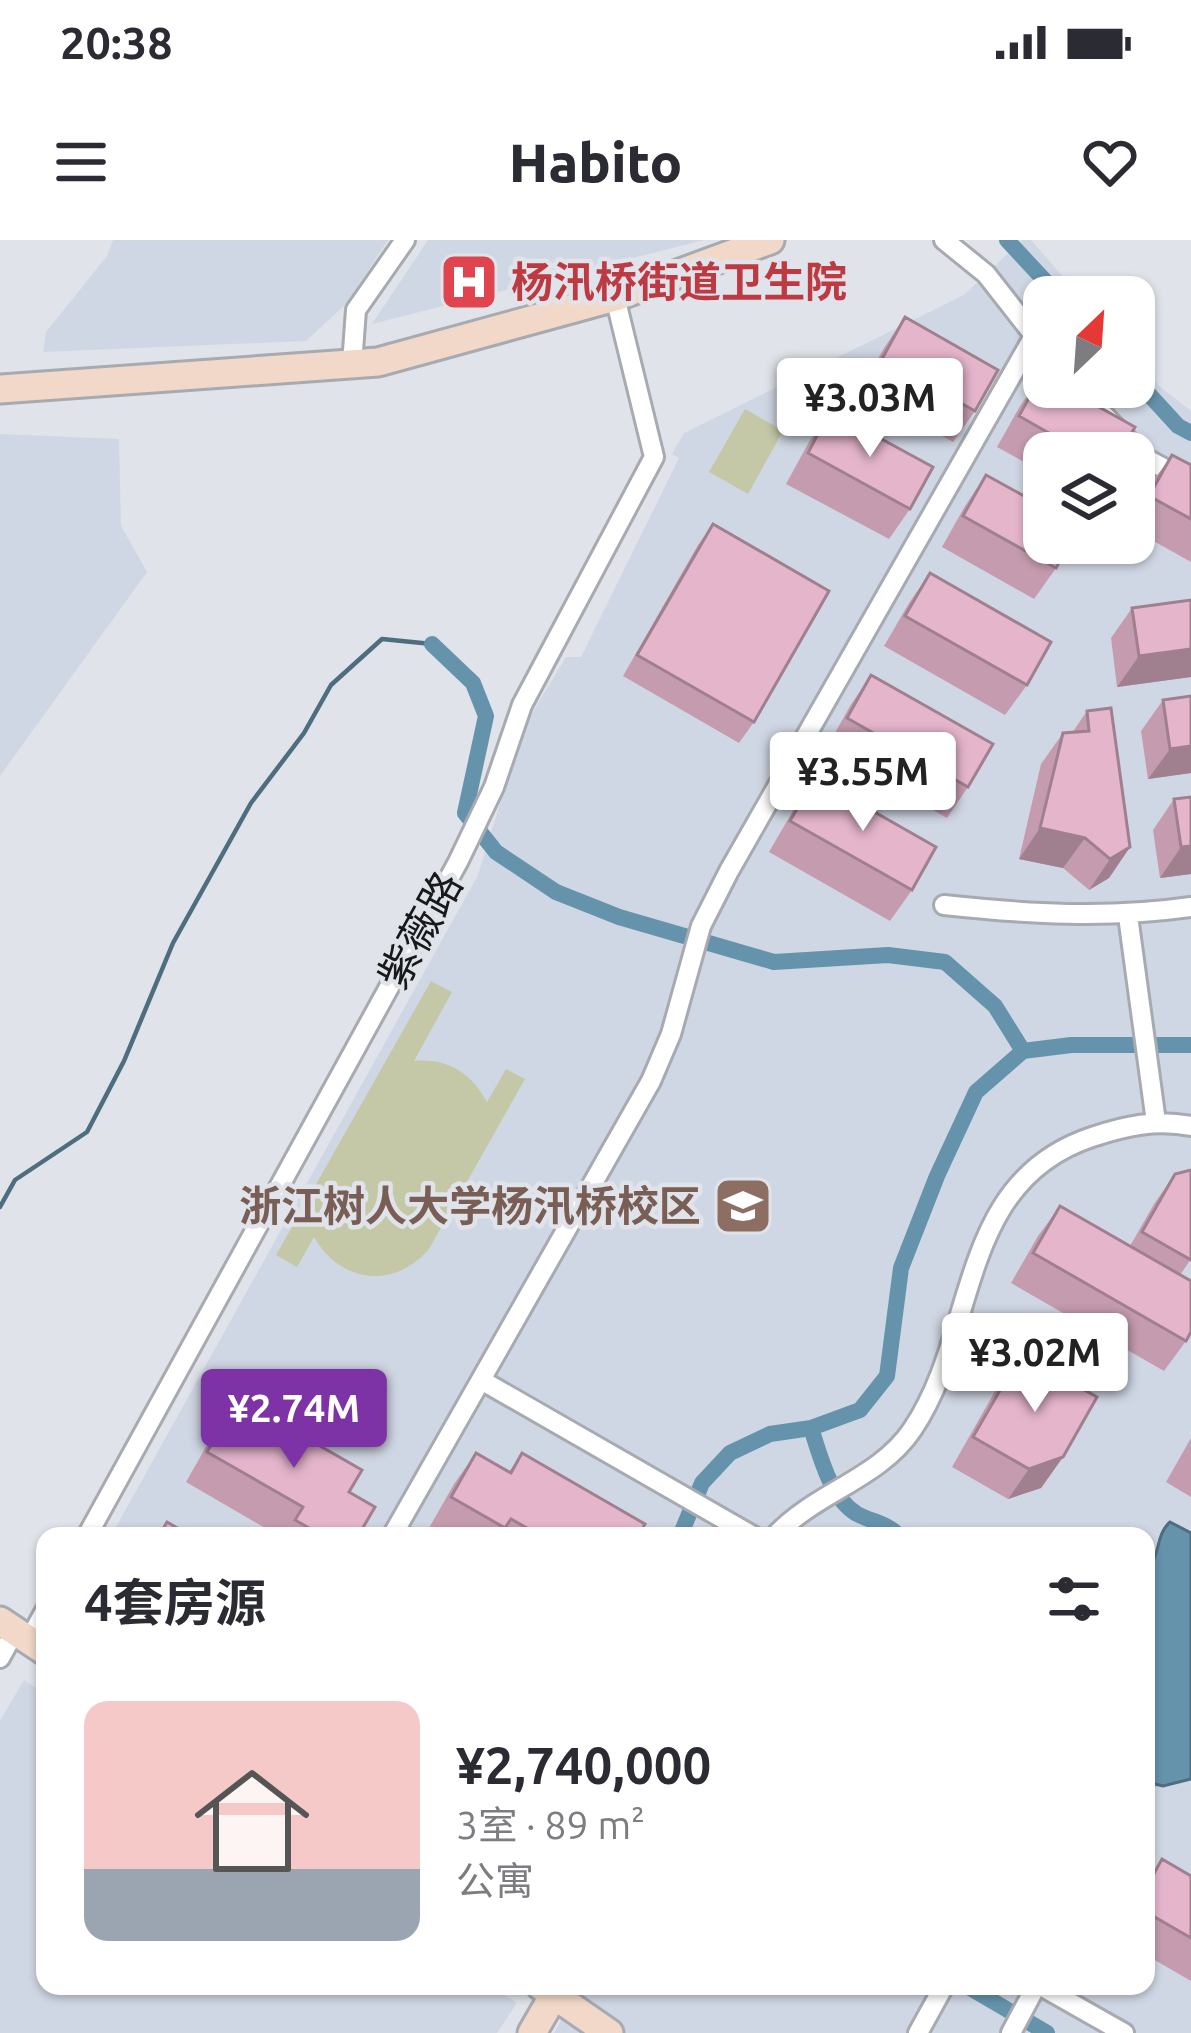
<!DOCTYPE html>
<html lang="zh">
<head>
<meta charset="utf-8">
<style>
	:root { --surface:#fff; --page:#f7f7f7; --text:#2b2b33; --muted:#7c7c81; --accent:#7d33a6 }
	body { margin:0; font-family:Ubuntu,"Noto Sans SC",sans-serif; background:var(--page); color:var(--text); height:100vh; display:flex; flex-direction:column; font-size:45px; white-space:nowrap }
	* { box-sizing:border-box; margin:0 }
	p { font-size:39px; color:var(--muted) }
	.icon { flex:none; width:66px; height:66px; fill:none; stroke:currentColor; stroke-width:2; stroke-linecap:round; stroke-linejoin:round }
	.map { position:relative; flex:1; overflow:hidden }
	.panel { position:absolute; left:36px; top:1287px; width:1119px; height:468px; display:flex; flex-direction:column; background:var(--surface); border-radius:24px; box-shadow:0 3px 9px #0004 }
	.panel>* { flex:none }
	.needle { width:78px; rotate:25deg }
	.controls { position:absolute; left:1023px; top:36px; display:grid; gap:24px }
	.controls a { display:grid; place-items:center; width:132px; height:132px; border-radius:24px; background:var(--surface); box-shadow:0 3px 9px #0004; font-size:60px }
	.price { position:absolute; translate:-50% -102px; padding:0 27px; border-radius:12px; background:#fff; color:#222; font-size:39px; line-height:78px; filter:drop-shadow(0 3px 6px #0008) }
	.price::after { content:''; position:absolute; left:50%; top:72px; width:36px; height:27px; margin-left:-18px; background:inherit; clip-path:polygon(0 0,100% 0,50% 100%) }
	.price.current { background:var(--accent); color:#fff }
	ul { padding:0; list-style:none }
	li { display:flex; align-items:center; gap:36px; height:300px; padding:0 48px }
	li span { display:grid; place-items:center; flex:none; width:336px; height:240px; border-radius:24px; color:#555 }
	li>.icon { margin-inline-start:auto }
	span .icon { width:144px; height:144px; fill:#fffc; stroke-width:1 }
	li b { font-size:51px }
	h2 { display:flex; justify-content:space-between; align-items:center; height:144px; padding:0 48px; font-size:51px }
	.status { display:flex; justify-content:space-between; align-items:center; height:84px; padding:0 60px; background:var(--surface); direction:ltr }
	.status svg { height:33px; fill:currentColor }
	header { display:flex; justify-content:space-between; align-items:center; height:156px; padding:0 48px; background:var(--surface); font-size:54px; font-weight:800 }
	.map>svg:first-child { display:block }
	.built { fill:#d0d7e4; fill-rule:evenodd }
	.green { fill:#c4c8a6 }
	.water { fill:#6593ac; stroke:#4e6e80; stroke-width:3 }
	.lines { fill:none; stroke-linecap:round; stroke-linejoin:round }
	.stream { stroke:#4e6e80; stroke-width:4.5 }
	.canal { stroke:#6593ac; stroke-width:16 }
	.street-casing { stroke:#a7aab0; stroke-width:24 }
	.secondary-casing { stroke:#a7aab0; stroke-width:33 }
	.street { stroke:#fff; stroke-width:18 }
	.secondary { stroke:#f1d8c8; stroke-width:27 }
	.wall { fill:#c59caf }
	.shaded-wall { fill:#a07f8f }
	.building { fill:#e5b5cc; stroke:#a07f8f; stroke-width:3 }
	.labels { text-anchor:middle; stroke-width:9; stroke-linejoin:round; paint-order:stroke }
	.health-label { font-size:42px; font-weight:bold; fill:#be3a42; stroke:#e0e3e9; text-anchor:start }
	.street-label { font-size:42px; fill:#17191b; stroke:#e0e3e9 }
	.education-label { font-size:42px; font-weight:bold; fill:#785e54; stroke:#e0e3e9; text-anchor:end }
</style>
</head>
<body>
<div class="status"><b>20:38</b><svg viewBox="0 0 49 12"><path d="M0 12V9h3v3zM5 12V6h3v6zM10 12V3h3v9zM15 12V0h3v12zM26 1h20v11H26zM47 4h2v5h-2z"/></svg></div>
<header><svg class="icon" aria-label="menu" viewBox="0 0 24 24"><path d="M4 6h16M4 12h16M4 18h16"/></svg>Habito<svg class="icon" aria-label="heart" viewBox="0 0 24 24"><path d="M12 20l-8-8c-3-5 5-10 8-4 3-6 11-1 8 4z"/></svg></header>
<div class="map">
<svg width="1191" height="1793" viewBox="0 0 1191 1793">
	<rect width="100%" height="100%" fill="#e0e3e9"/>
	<path class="built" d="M113,0H388L348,62L306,101L43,112L46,92L107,16Z
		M428,0H704L372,84Z
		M1022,0H1031L1081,57H1044V147H1134V117L1159,146L1191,171V1793H554L581,1746H1146V1296H111L478,635L524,486L566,417H581L679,218L672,214L684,193L964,55ZM1044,213H1134V303H1044Z
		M0,194L119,199L121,286L147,332L0,536Z
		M24,1440L45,1454V1746H491L517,1763L497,1793H0V1481Z"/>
	<path class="green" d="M745,169L783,191L748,254L709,232Z
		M431,741L452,752L414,821C448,818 471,833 487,862L506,829L525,839L429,1009C394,1050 340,1043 314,997L297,1027L276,1015Z"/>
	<path class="water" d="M1170,1282L1191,1293V1539L1163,1546L1146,1542V1330C1161,1317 1155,1295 1170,1282Z"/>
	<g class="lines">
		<path class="stream" d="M0,967L15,940L87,892L124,821L173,703L251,563L304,493L331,445L382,399L432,404"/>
		<path class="canal" d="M1007,0L1060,57
			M1134,138L1178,186L1191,193
			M432,404L473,443L486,476L465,573L496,612L556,652L619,677L774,722L888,715L945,722L995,766L1023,811
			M811,1188C820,1215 830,1258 857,1274C872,1282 888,1283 899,1296
			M680,1296L702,1243L730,1213L770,1194L811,1188L860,1170L887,1136L901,1028L937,936L976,852L1023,811L1071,805H1191
			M967,1746L1047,1793"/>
		<g class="street-casing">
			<path id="street" d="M944,0L986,34L1044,108
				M352,124L356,70L405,0
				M1077,147L1145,218L1191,243
				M944,665C1028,674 1107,679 1191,667
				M1128,676L1156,882
				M481,1140L753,1296
				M87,1296L458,622L494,547L522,465L654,217L615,57
				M392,1296L651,841L671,794L701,686L729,631L1034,96
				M775,1296C814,1253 879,1239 912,1190C979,1092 956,942 1092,897C1125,886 1156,879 1191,886
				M29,1400L45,1371
				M0,1418L15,1391
				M1041,1746L1124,1793
				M918,1793L944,1746
				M1011,1793L1036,1746"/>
		</g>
		<g class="secondary-casing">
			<path id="secondary" d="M0,149L378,122L615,57L770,0
				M0,1381L45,1411
				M541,1746L609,1793
				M532,1793L554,1755"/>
		</g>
		<use href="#street" class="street"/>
		<use href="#secondary" class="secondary"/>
	</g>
	<path class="wall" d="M905,77L975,171L953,202L861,149L884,108Z
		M1042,135L1120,213H1044V233L997,207L1020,166Z
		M830,171L910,269L889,299L786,244L809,202Z
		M1172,215L1191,225V322L1134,290V275L1150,245Z
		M986,235L1056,328L1034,359L942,307L965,266Z
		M713,284L754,482L739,503L623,436L698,305Z
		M930,333L1027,445L1005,475L884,406L909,363Z
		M1191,360V437L1117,447L1111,398L1132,368Z
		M871,435L968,547L947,578L826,509L850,466Z
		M1163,460L1191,533L1148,539L1141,491Z
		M1087,471L1130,607L1109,638L1089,650L1063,628L1019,619L1041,524L1063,493H1072Z
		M815,538L912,650L890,681L769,612L794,569Z
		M1174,559L1191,634L1160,638L1153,590Z
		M1175,934L1191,1019L1180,1035L1186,1101L1164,1131L1011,1043L1038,996L1060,966L1130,1006L1154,964Z
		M1021,1114L1063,1217L1041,1248L1008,1259L952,1227L999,1144Z
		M238,1159L349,1252L358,1296H279L186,1242L216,1189Z
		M1191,1198V1257L1166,1242Z
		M476,1213L509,1232L522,1213L638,1296H444L429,1288L454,1244Z
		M1162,1619L1191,1636V1741L1146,1715V1643Z"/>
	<path class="shaded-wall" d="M1191,409V437L1117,447L1139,416Z
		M1191,506V533L1148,539L1170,509Z
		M1040,588L1085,598L1063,628L1019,619Z
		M1191,606V634L1160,638L1181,607Z
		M1130,607L1109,638L1089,650L1110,619Z
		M1063,1217L1041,1248L1008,1259L1029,1229Z"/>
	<path class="building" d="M905,77L998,130L975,171L882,119Z
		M1042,135L1044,136V147H1063L1135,187L1120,213H1084L1019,176Z
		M830,171L933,227L910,269L808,213Z
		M1172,215L1191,225V279L1149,256Z
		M986,235L1044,267V303H1070L1056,328L963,276Z
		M713,284L829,351L754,482L637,415Z
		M930,333L1051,402L1027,445L905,376Z
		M1191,360V409L1139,416L1132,368Z
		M871,435L993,504L968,547L847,478Z
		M1191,456V506L1170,509L1163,460Z
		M1111,468L1130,607L1110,619L1085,598L1040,588L1063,493L1089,491L1087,471Z
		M815,538L936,607L912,650L790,581Z
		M1191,557V606L1181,607L1174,559Z
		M1191,930V1020L1142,992L1175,934Z
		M1060,966L1191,1041V1092L1186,1101L1033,1013Z
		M1021,1114L1097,1157L1063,1217L1029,1229L973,1197Z
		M238,1159L362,1230L349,1252L375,1267L358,1296H323L295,1280L303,1267L207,1212Z
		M476,1213L511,1233L522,1213L645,1284L638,1296H541L511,1279L505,1288L451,1257Z
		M167,1282L191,1296H159Z
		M1162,1619L1191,1636V1698L1146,1672V1648Z"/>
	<defs>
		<g id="hospital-square" transform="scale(3)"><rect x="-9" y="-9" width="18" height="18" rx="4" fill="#e0444e" stroke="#e0e3e9"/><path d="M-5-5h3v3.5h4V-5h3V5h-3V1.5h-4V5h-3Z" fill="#fff"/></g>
		<g id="university-square" transform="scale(3)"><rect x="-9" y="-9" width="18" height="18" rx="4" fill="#8d6e63" stroke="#e0e3e9"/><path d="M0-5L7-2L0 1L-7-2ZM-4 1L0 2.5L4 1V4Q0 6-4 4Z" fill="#fff"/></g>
	</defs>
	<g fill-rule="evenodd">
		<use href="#hospital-square" x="469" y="42"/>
		<use href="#university-square" x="743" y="966"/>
	</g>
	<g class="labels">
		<g class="health-label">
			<text x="511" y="57">杨汛桥街道卫生院</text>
		</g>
		<g class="street-label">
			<text transform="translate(420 690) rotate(-61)" y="15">紫薇路</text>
		</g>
		<g class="education-label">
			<text x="701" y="981">浙江树人大学杨汛桥校区</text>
		</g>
	</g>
</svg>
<div class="controls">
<a><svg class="needle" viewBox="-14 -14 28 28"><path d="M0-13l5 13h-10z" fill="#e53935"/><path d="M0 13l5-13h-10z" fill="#7c7c81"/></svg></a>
<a><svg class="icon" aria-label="layers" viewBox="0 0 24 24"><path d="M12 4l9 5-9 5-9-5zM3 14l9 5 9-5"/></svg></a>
</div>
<b class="price" style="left:870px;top:220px">¥3.03M</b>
<b class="price" style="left:863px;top:594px">¥3.55M</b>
<b class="price" style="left:1035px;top:1175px">¥3.02M</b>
<b class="price current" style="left:294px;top:1231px">¥2.74M</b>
<section class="panel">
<h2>4套房源<svg class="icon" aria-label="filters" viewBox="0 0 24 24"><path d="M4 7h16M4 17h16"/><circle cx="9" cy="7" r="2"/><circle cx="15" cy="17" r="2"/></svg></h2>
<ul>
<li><span style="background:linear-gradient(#f6c9c9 70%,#9aa5b1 0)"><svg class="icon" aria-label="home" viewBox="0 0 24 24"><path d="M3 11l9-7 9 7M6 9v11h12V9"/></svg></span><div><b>¥2,740,000</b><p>3室 · 89 m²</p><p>公寓</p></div></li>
</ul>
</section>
</div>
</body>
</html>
